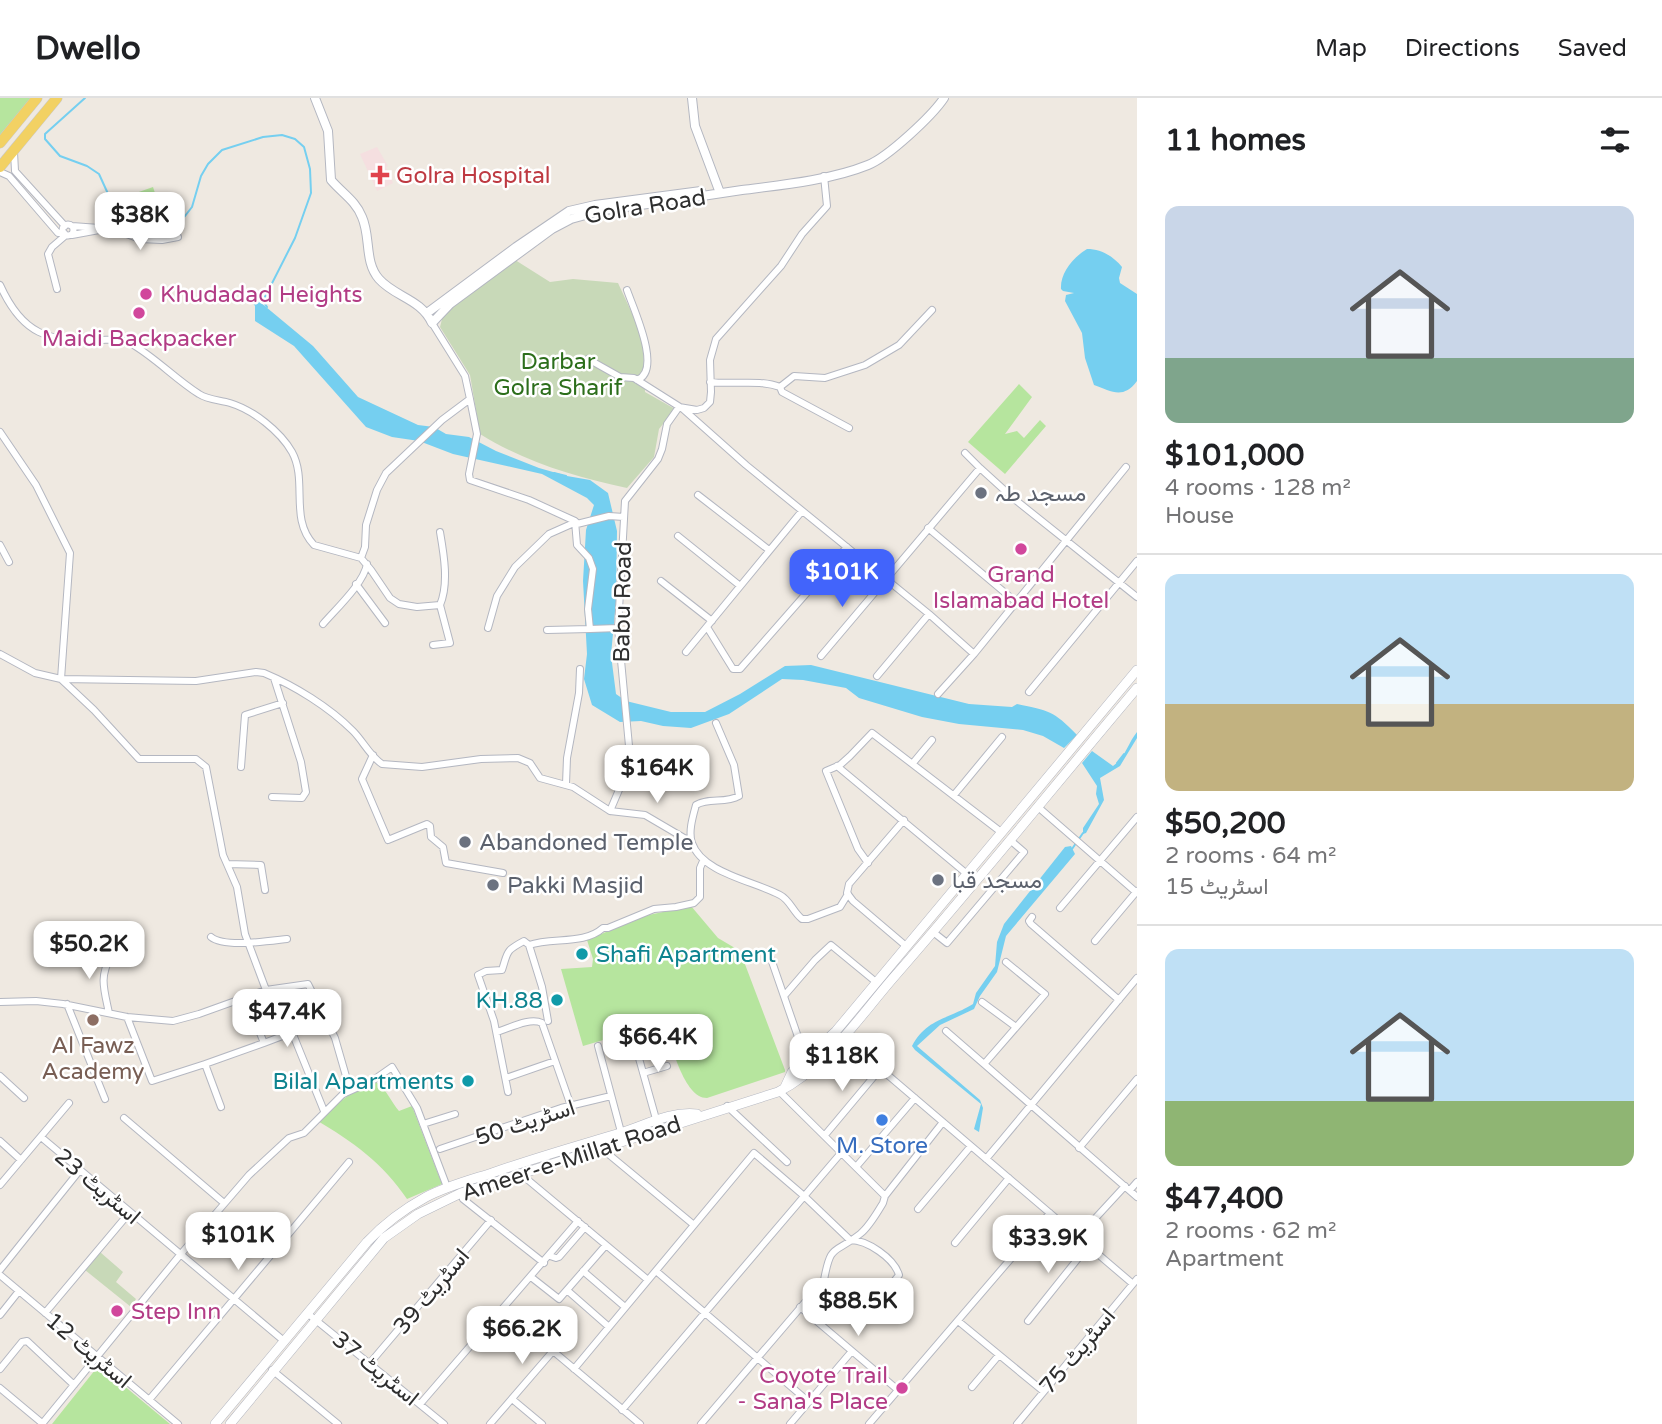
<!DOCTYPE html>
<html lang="en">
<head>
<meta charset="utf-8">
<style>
	:root { --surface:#fff; --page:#f2f2f2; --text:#202124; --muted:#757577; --line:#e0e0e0; --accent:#4264fb }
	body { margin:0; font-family:"Varela Round",Vazirmatn,sans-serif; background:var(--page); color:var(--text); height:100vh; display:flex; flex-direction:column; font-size:26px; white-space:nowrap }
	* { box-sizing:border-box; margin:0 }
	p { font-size:23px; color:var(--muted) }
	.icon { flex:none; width:38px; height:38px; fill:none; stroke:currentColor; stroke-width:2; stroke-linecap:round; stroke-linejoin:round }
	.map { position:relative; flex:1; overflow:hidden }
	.drawer { display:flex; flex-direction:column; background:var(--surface); width:525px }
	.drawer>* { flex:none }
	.price { position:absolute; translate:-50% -60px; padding:0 16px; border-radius:14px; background:#fff; color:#222; font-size:23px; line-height:46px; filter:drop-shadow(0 2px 4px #0008) }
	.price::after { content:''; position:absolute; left:50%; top:42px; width:21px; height:16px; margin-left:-10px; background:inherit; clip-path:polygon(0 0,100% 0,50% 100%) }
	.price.selected { background:var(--accent); color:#fff }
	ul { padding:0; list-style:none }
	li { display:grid; align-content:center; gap:14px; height:371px; padding:0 28px }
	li+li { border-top:2px solid var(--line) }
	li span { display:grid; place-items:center; height:217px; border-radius:14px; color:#555 }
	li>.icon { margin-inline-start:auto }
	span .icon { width:126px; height:126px; fill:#fffc; stroke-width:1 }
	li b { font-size:30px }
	h2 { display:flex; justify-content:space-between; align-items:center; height:84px; padding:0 28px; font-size:30px }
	header { display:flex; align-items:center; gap:42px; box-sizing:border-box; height:98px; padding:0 35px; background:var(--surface); border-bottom:2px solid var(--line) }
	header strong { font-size:33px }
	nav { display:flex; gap:38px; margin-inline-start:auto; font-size:24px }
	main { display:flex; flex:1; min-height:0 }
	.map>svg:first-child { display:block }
	.medical { fill:#f5dfe0 }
	.green { fill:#b6e59e }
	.cemetery { fill:#c8d9b8 }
	.water { fill:#75cff0 }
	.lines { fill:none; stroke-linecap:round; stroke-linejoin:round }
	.stream { stroke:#75cff0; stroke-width:2 }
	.minor-casing { stroke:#b4b7c1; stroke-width:8 }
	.tertiary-casing { stroke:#b4b7c1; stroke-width:10 }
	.secondary-casing { stroke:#b4b7c1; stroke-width:10 }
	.primary-casing { stroke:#c9c9c9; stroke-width:11 }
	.minor { stroke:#fff; stroke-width:6 }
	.tertiary { stroke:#fff; stroke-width:8 }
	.secondary { stroke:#fff; stroke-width:9 }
	.primary { stroke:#f2d163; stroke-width:10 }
	.health-dot { fill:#e0444e; stroke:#fff; stroke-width:2.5 }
	.hotel-dot { fill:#d1479c; stroke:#fff; stroke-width:2.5 }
	.worship-dot { fill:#6b7280; stroke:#fff; stroke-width:2.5 }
	.culture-dot { fill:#0f9aa8; stroke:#fff; stroke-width:2.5 }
	.education-dot { fill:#8d6e63; stroke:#fff; stroke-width:2.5 }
	.shop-dot { fill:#3f7fe0; stroke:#fff; stroke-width:2.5 }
	.labels { text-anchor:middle; stroke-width:5; stroke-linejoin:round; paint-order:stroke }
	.health-label { font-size:23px; fill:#be3a42; stroke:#fff; text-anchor:start }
	.street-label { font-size:23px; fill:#2e2e2e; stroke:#fff }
	.hotel-label { font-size:23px; fill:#b23c85; stroke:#fff; text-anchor:start }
	.park-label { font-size:23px; fill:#2c6e1b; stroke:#fff }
	.worship-label { font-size:23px; fill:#5b616d; stroke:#fff; text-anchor:start }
	.culture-label { font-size:23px; fill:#0d838f; stroke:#fff; text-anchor:end }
	.education-label { font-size:23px; fill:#785e54; stroke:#fff }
	.shop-label { font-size:23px; fill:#366cbe; stroke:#fff }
</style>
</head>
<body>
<header>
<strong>Dwello</strong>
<nav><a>Map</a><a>Directions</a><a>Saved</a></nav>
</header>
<main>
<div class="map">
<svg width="1137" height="1326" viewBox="0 0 1137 1326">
	<rect width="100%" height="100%" fill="#efe9e1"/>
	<path class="medical" d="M377,49L388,68L386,69L393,85L377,93L360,56Z"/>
	<path class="green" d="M0,0H31L0,37Z
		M153,89L163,119L146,125L136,95Z
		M1019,286L1032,299L1005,336L1017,333L1024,340L1040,322L1046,328L1005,376L968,344Z
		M691,808L718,840L740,853L785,972V974L707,1000C684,1000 671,946 665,926L661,925L583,948L561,871L592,869L593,861L587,842L644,818Z
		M376,984C386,990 391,1004 399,1013L412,1008L442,1086L407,1101C383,1065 352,1043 316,1022L358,990Z
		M99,1267L170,1326H52Z"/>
	<path class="cemetery" d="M512,160L550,184L573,181L618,185L643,239L645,294L675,311L659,331L654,359L627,390C575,379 525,364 480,336L470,277L440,229L443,217Z
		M100,1154L123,1174L116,1184L136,1201L131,1209L85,1172Z"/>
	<path class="water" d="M1087,151C1101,151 1113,158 1122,169L1119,180L1120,185L1137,196V283C1123,302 1111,293 1094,287L1085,260L1082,235L1065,203L1066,197L1074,195L1063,193L1061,191C1060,176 1072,160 1087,151Z
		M255,196L260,204L313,248L358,299L418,327L434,329L446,336L469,339L496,353L539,370L567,378L590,382L608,395L617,433L616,503L611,557L616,596L626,603L671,614H705L740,596L785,568L811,567L969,606L1012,609L1017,606C1049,613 1053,612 1077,637L1064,650L1043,638L1023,632L959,626L922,619L859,600L846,590L803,582L782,581L729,616L691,630L663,628L641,623L620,624L592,607L584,581L587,556L583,483L586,432L594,407L587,400L542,376L453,356L419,343L392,339L366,329L294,248L255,223V208L250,200Z
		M1137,634V640L1120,668L1100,680L1104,702L1086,735L1083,736V730L1099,706L1096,696L1097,688L1082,665L1092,653L1113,668C1125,660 1128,645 1137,634Z
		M1071,748L1075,756L1006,838L997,874L980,898L974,911L940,927L917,948L980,1002L983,1010L979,1034L974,1031L981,1006L915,952L912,948C927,920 949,921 973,906L976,895L995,868L997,844L1004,826L1065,749Z"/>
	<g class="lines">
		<path class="stream" d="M85,0L45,36V41L60,58L87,68L99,76L109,98L129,124L145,132L170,129L185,118L192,109L201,78L208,66L222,52L263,39L282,37L295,41L304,49L310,71L311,95L295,140L263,203L267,209
			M554,375L566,378
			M1117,665L1124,656
			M1072,751L1083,735"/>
		<g class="minor-casing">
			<path id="minor" d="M14,54L15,73L65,128
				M0,74L9,78L58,135H64
				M62.5 132a5.5 5.5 0 1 1 11 0a5.5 5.5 0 1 1-11 0Z
				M72,128L113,131L140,141L162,142L178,139
				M72,137L99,132
				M0,187C23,238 48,243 99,242C109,242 122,240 130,245C155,259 175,281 199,296C208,302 220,302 230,305C253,312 280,333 292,354C308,383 289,421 314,447L361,460L371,472L390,500L399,506L417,509L440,507C449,486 444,457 440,434
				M57,191L48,156L52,149L66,137
				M627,192C633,210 663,273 637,282
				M588,261L620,279L634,280L683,311L746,367L929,516L974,556
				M710,284C733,287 759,281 780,289L782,294L849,330
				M780,289L794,278L825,280L865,267L899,247L932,212
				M470,301L477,336L469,376L470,382L529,402L575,423L577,447L589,460L593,471L588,511L590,531L618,530
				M0,334L36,387L70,455L61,581L94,612L139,661H196L206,669L223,757L237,789L245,836L266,892
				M965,355L980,370
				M698,397L769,452
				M577,426L609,418L624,419
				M928,430L1016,504
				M678,438L739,487
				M0,447L9,464
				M361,460L365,449L366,427L377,392L386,375L442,322L470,301L465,278L432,225
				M661,483L712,523
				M356,486L385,525
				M323,526C336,511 364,485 367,466
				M707,529L733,571H740L847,449
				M488,530L497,498L515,469L549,436L576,424
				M547,532L590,531
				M433,547L450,545L440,507
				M686,554L802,413
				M0,556L35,575L61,581L196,583L256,574L264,575C295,588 329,609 353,633C363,643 370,658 382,666L422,669L481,661L518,660L530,665L540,680L573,689L610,713L645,717L691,744
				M821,558L980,370L1013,400L1137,499
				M877,578L929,516
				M1029,594L1137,463
				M938,596L974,556L1126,369
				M716,625L734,667L739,698C725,706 709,699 696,707C693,718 688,734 692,745C702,775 754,783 780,797C790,802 793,814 802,821H808L840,809L848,796
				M373,657L362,681L388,742L427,726L430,728L431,739L443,749L446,765L503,775
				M913,665L932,642
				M837,668L967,776
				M241,669L245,617L283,605
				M566,686L567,660L579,595L580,571
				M954,697L1002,639
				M272,699L302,700L306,694L301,664L274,580
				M1038,709L1137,795
				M610,713L627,673L629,648L618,530L625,403L658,361L662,351L667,326L679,309L697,312L704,310L710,304L711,294L710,262L716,241L781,168L802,136L827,108L824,78
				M904,722L849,786L847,795L853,803L906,848
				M868,765L858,751L826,673L840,667L850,658L872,635L1001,734
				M227,766L261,767L265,792
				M1060,810L1137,719
				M1032,819L1029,823L1031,826L1119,902
				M933,834L947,845L1024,754L1010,742
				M211,839C224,850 269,843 287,841
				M1095,843L1137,793
				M529,847L542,889L548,923
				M769,855L806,962
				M784,898L815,862L831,847L876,884
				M0,904L36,903L63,906L127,919L173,923L199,916L266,892L308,886L335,940L350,992
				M982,904L1016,929
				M67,906L105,1001
				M109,915C104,891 99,879 111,858
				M127,919L152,983L205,966
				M946,933L1137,1099
				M292,934L324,1013
				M497,934C510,930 530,919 542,925L571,1008
				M842,938L1133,1186
				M633,939L656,1021
				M264,945L301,931
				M598,948L621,1034
				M985,965L1045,896L1006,864
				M643,975L667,968
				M0,978L24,1000
				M506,980L555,963
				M779,993L885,1098
				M508,994L494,923L478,877L486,873L502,872C508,854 505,853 524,843L529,847C553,839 584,847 603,830H608L654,811L676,809L694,805L700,799V770L703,763
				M727,1008L787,1064
				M221,1009L205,966L264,945L245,898
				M124,1020L224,1105
				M423,1026L455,1016
				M825,1037L881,970
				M41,1039L284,1243
				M0,1043L21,1062
				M601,1050L694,1127
				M1079,1050L1137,981
				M440,1051L561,1010L611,998
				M986,1061L1137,880
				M856,1069L915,1000
				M523,1076L528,1082L648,1182
				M0,1087L69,1005
				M1130,1092L1137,1084
				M461,1095L463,1101L544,1165
				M918,1111L971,1048
				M1078,1139L1125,1088
				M955,1145L1009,1080
				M550,1158L556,1160L559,1159L585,1129
				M0,1172L80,1072
				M583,1173L625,1209
				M656,1173L809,1304
				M0,1177L178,1326
				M531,1179L559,1201L606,1147
				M568,1193L609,1229
				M800,1209L898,1292
				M45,1215L130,1114
				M307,1215L444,1326
				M0,1217L19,1193
				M958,1223L1043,1293
				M1028,1223L1088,1148
				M370,1265L491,1122
				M0,1271L22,1244L27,1243L74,1287
				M574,1271L754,1055L803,1097L850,1142C867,1142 894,1160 899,1177L867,1217
				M272,1272L338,1326
				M972,1289L999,1257
				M0,1290L42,1325
				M512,1301L542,1326
				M149,1302L349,1064
				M421,1305L578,1123
				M622,1312L841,1055
				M42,1326L180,1157L249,1077L289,1040L304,1035L343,996L372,983L392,969L417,1010L447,1089
				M490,1326L553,1253L640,1326
				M701,1326L824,1182C831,1144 834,1157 860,1136C869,1129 877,1115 883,1105L885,1098L943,1024
				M790,1326L852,1253
				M869,1326L1050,1115
				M1017,1326L1137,1181"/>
		</g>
		<g class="tertiary-casing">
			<path id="tertiary" d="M315,0L328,33L331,82C342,95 356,103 362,119C371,139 364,164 379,181C395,199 421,201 432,225L450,206L552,131L571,121L604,112C650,106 696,99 742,92C782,87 831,82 868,67C888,59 932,18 944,0
				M692,0L695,28L720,95
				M427,215L516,149L569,113L595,107L701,93"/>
		</g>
		<g class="secondary-casing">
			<path id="secondary" d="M785,989L792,974L836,933L1137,572
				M215,1326L367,1144C384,1126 404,1111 426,1099C447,1088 470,1082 492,1075C534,1060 577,1048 620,1035C646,1027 670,1013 697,1016
				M230,1326L384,1140L418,1116L461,1095L778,994C826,970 860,918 894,879C977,784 1056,686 1137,590"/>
		</g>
		<g class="primary-casing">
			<path id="primary" d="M0,45L37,0
				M0,69L57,0"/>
		</g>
		<use href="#minor" class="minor"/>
		<use href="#tertiary" class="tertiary"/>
		<use href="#secondary" class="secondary"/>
		<use href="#primary" class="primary"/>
	</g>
	<path class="health-dot" d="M376.5 66.5h7v7h7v7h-7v7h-7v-7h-7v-7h7z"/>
	<g class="hotel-dot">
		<circle cx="146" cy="196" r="7"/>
		<circle cx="139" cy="215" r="7"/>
		<circle cx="1021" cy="451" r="7"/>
		<circle cx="117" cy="1213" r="7"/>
		<circle cx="902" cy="1290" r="7"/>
	</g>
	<g class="worship-dot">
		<circle cx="981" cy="395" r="7"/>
		<circle cx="465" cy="744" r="7"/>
		<circle cx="938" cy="782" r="7"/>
		<circle cx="493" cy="787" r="7"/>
	</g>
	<g class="culture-dot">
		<circle cx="582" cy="856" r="7"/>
		<circle cx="557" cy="902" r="7"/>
		<circle cx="468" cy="983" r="7"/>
	</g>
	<circle class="education-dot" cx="93" cy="922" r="7"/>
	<circle class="shop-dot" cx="882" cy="1022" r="7"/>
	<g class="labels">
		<g class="health-label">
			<text x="396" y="85">Golra Hospital</text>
		</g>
		<g class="street-label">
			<text transform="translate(645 108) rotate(-9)" y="8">Golra Road</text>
			<text transform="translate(622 504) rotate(-89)" y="8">Babu Road</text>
			<text transform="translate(525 1024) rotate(-18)" y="8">اسٹریٹ 50</text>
			<text transform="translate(571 1060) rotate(-18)" y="8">Ameer-e-Millat Road</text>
			<text transform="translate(98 1088) rotate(40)" y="8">اسٹریٹ 23</text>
			<text transform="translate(431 1193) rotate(-50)" y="8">اسٹریٹ 39</text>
			<text transform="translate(89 1252) rotate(40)" y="8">اسٹریٹ 12</text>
			<text transform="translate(1077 1253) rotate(-50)" y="8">اسٹریٹ 75</text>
			<text transform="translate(376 1270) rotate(39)" y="8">اسٹریٹ 37</text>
		</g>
		<g class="hotel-label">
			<text x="160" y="204">Khudadad Heights</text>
			<text x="139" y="248" text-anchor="middle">Maidi Backpacker</text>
			<text x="1021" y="484" text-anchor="middle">Grand<tspan x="1021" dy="26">Islamabad Hotel</tspan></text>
			<text x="131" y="1221">Step Inn</text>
			<text x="888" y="1285" text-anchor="end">Coyote Trail<tspan x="888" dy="26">- Sana's Place</tspan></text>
		</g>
		<g class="park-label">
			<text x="558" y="271">Darbar<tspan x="558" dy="26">Golra Sharif</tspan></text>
		</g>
		<g class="worship-label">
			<text x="995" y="403">مسجد طہ</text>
			<text x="479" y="752">Abandoned Temple</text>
			<text x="952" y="790">مسجد قبا</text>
			<text x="507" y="795">Pakki Masjid</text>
		</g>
		<g class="culture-label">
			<text x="596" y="864" text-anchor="start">Shafi Apartment</text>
			<text x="543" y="910">KH.88</text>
			<text x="454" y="991">Bilal Apartments</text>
		</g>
		<g class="education-label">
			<text x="93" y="955">Al Fawz<tspan x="93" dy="26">Academy</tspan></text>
		</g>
		<g class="shop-label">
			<text x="882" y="1055">M. Store</text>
		</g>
	</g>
</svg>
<b class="price" style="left:140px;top:154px">$38K</b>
<b class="price selected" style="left:842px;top:511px">$101K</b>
<b class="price" style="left:657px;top:707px">$164K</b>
<b class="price" style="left:89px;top:883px">$50.2K</b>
<b class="price" style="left:287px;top:951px">$47.4K</b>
<b class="price" style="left:658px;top:976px">$66.4K</b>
<b class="price" style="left:842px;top:995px">$118K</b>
<b class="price" style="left:238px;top:1174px">$101K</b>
<b class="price" style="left:1048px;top:1177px">$33.9K</b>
<b class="price" style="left:858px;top:1240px">$88.5K</b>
<b class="price" style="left:522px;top:1268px">$66.2K</b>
</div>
<section class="drawer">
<h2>11 homes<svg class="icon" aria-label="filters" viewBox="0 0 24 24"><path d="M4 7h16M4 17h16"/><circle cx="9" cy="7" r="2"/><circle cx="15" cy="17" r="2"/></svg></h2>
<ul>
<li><span style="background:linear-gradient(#c9d6e8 70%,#7fa58c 0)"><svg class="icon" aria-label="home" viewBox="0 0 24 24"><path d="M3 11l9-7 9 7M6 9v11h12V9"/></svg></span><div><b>$101,000</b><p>4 rooms · 128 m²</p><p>House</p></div></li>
<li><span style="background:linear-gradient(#bfe0f5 60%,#c2b280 0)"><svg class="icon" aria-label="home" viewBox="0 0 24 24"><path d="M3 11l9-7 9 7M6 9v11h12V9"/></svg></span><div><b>$50,200</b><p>2 rooms · 64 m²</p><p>اسٹریٹ 15</p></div></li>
<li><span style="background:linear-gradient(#bfe0f5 70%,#8fb573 0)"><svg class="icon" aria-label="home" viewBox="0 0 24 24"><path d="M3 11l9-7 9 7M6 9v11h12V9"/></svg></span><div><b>$47,400</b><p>2 rooms · 62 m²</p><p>Apartment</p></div></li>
</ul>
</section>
</main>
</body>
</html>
